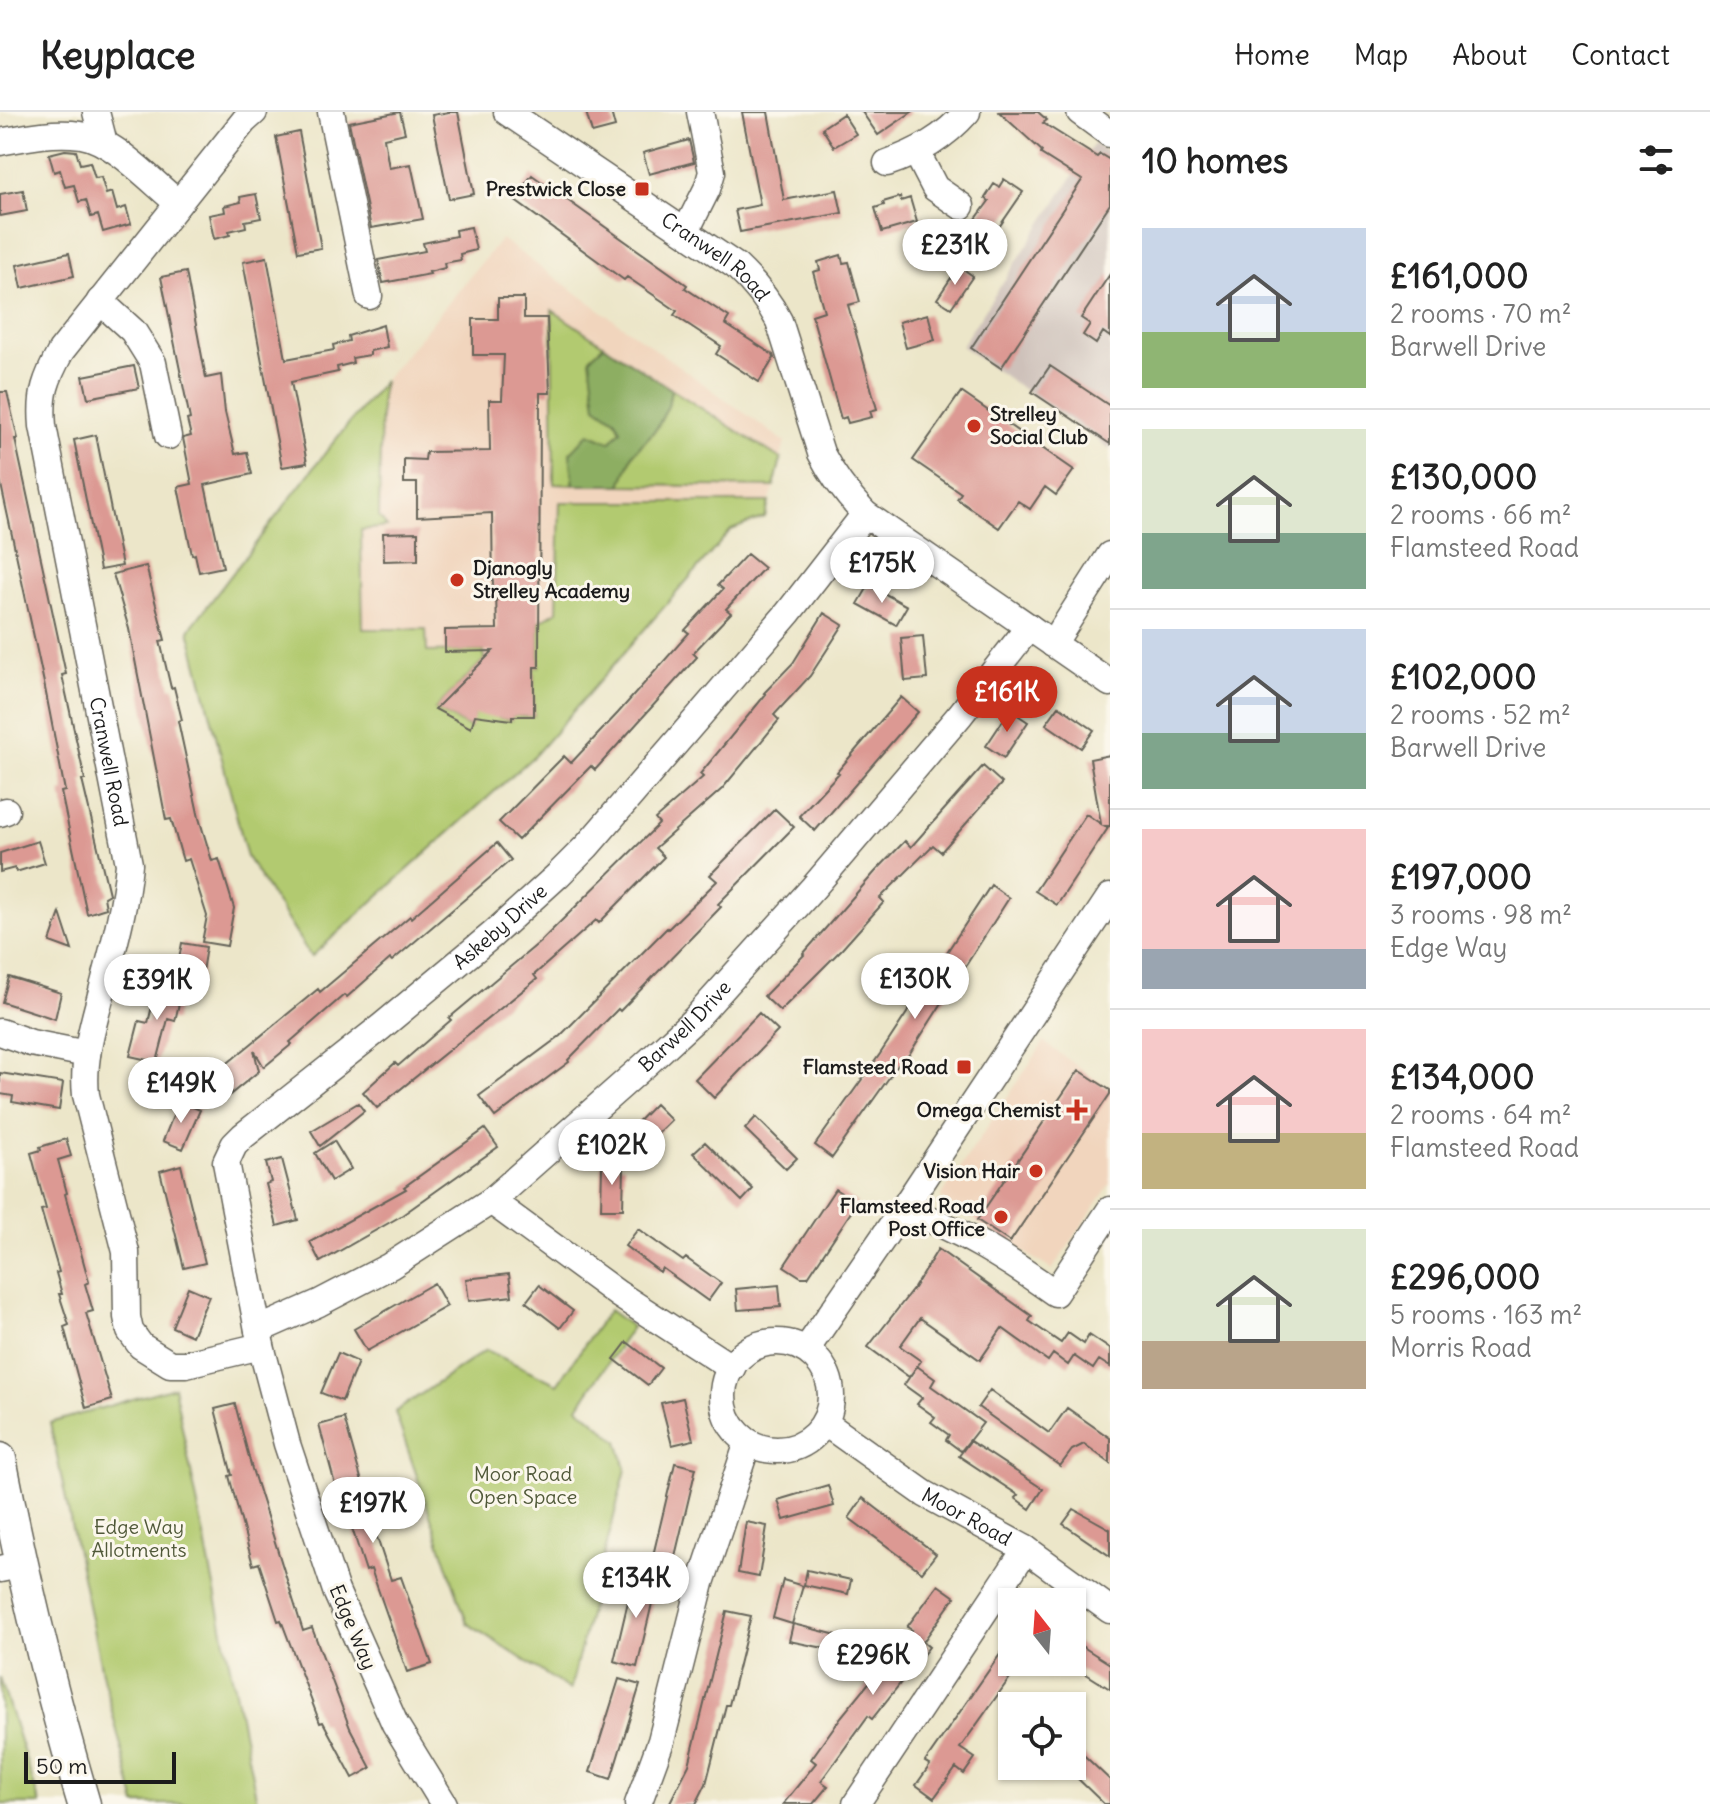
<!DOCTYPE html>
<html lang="en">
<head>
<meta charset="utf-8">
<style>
	:root { --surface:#fff; --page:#f6f6f6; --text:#222; --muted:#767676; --line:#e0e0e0; --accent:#c8321e }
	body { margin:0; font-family:Delius,sans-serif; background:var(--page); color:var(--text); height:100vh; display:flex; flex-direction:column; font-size:30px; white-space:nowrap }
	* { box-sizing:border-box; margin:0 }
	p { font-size:26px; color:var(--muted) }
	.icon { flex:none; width:44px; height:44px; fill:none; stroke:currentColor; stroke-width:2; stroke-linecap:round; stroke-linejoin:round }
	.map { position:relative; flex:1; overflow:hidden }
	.drawer { display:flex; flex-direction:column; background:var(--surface); width:600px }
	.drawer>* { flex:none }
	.needle { width:52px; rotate:343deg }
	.controls { position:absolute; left:998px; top:1476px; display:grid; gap:16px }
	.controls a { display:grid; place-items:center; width:88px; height:88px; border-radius:0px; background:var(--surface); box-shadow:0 2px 6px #0004; font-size:40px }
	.scale { position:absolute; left:24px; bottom:20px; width:152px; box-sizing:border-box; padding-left:8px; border:4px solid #1c1c1c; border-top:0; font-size:22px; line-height:28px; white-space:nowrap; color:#1c1c1c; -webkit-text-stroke:6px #fbf7ec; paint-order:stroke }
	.price { position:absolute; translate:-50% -68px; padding:0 18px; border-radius:28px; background:#fff; color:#222; font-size:26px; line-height:52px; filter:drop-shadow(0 2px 4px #0008) }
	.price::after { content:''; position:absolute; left:50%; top:48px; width:24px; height:18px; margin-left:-12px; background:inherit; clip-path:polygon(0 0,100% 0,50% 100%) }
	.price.active { background:var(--accent); color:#fff }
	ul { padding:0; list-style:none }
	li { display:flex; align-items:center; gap:24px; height:200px; padding:0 32px }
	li+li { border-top:2px solid var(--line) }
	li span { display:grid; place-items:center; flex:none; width:224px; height:160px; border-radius:0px; color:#555 }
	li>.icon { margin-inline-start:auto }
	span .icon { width:96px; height:96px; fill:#fffc; stroke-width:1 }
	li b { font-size:34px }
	h2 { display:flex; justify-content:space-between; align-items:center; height:96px; padding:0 32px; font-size:34px }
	header { display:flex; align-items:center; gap:48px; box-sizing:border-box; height:112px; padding:0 40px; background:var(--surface); border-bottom:2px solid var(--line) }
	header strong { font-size:38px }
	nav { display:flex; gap:44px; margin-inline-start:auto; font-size:28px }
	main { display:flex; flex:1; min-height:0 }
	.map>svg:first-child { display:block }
	.built { fill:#f1d5bd }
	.industrial { fill:#cec1ba }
	.green { fill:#b2ca6f; stroke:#677346; stroke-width:2 }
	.forest { fill:#8dae62; stroke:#54653f; stroke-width:2 }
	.building { fill:#dc9993 }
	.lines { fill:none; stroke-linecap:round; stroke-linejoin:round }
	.minor-casing { stroke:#656359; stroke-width:29 }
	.major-casing { stroke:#656359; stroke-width:35 }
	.minor { stroke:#fff; stroke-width:26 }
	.major { stroke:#fff; stroke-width:32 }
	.poi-dot { fill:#c8321e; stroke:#fbf7ec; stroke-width:3 }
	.labels { text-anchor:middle; stroke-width:6; stroke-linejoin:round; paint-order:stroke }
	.poi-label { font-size:20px; font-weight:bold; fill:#1c1c1c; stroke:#fbf7ec; text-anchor:end }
	.street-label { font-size:20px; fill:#1c1c1c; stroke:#fbf7ec }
	.park-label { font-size:20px; fill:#505939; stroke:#fbf7ec }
</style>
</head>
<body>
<header>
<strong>Keyplace</strong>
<nav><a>Home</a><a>Map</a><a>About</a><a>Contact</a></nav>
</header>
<main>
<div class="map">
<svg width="1110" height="1692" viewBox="0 0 1110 1692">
	<rect width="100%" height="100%" fill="#fbf7ec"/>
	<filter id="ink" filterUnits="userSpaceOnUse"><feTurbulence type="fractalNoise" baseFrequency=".0125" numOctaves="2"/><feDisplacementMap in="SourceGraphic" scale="16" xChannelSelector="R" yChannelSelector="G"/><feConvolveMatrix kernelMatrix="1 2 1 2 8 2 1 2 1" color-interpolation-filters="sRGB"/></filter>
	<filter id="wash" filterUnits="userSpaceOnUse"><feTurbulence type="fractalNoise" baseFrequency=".006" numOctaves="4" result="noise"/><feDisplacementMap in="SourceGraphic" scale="32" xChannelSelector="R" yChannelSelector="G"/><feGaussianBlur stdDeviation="1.8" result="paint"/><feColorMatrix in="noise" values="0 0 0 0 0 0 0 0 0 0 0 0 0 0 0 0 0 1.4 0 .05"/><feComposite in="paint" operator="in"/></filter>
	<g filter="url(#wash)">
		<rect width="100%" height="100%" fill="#ece6c9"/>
		<path class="built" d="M501,127L785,330L774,375L765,405L731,418L535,643L311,845L247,745L189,518L332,332Z
			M1044,930L1110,978V1072L1052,1158L940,1086Z"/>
		<path class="industrial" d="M1094,32L1110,41V337L961,234Z"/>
		<path class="green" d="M552,198L604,233L590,246L621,318L610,330L570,341L574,373L554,372Z
			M384,269L381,284L379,405L387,415L361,418L363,517H426L427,540L484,539V548L435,597L470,616L476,597L499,596V606L511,608L512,604H534V555H539V510L557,499L560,390H769L765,405L731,418L535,643L311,845L247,745L189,518L332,332Z
			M671,277L781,347L774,375L621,373L633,342L657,316L668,294Z
			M609,1198L632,1215L578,1295L618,1329L626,1357L570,1578L467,1511L395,1300L486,1238L557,1272Z
			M174,1275L257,1689V1692H136L103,1565L50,1311Z
			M0,1566L40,1692H0Z"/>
		<path class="forest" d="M604,233L671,277L668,294L657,316L633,342L621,373H574L570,341L589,321L610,330L621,318L616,308L596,294L590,246Z"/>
		<g id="blocks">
			<path class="building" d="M400,0L405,21L384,26L389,56L411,52L423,107L371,116L349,10Z
				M449,0H458L474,82L449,87L432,3Z
				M586,0H611L615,15L592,21Z
				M742,0H768L784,88L837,78L842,101L740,120L735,98L760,93Z
				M862,0H912L878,23Z
				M999,0H1038L1047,8L1043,11L1097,45L1100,42L1110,48V92L1001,256L971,236L1082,68L1041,42L1042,39Z
				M843,2L856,22L834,35L822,16Z
				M299,20L321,136L298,140L276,25Z
				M689,28L694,50L649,62L643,41Z
				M65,38L76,39L80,52L90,50L95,66L101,65L106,82L112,80L117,98L126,95L131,112L103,120L98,103L91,105L86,88L79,90L74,73L65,75L60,58L54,60L49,42Z
				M532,63L687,173L685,176L729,205L725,212L773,243L774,246L759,270L716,242L721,234L674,203L677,199L627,165L624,168L514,88Z
				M1004,67L1023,80L995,121L998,124L978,153L959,140L965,132L960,129L989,89L985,86L994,72L999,75Z
				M23,78L27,99L0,104V82Z
				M256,82L261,106L245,109L246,115L229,119L230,123L214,127L209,103L225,100L224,94L241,90L240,85Z
				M900,85L901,89L910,86L917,110L882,120L875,96L884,93L883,90Z
				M471,115L476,138L460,142L461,148L444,151L445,156L429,160L430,162L383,171L378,148L425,139L423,131L456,124L455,118Z
				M69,141L74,164L22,176L17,153Z
				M841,143L843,151L849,150L860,190L848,193L877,297L870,299L872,305L848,311L846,305L841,307L812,203L824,199L813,160L820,158L818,150Z
				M267,145L286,247L334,238L333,233L349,229L348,224L383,213L387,235L370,239V243L352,246L353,251L337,255L338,260L291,270L307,351L282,355L243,150Z
				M959,154L973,164L951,196L937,187Z
				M186,160L206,266L221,263L225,300L235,342L247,340L252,362L205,373L223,455L199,460L195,442L192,443L178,375L192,372L183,326L191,324L187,308L190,307L161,165Z
				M1110,162V225L1103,220L1096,232L1083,223L1090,212L1081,206Z
				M498,186H524V206H547L550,281H540L539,555H534V604H512V608L475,603L471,616L435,597L493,539L445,540V518L497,517L496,481H493L492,401L417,405V371H404V347L425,348L426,340L490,339L489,288H502L504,243H473V207H498Z
				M928,202L935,228L906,236L899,210Z
				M134,254L139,276L88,286L83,264Z
				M1050,254L1110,294V332L1032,280Z
				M0,280H7L18,327H15L66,562L62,563L85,668H82L109,782L104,785L106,796L87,802L61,680L65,679L44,571L0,368Z
				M961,280L1074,358L1056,383L1045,375L1030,397L1018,389L999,416L957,387L961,381L913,348Z
				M96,323L122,454L100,458L74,328Z
				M418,420V448L384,449L383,421Z
				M747,442L764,456L726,497L731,501L693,541L697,545L595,658L591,654L518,728L499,710L564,644L571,651L618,601L689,521L685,518L723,477L718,473Z
				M146,454L165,528L160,529L171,576L174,575L182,608L178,609L199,706L212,749L219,747L234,796L227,834L202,830L207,804L189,747L183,749L171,707L166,708L129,517L113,462Z
				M869,473L907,494L896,513L858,492Z
				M824,501L843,513L810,564L774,603L779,608L722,677L655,736L664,745L599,811L596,808L534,863L537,867L377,996L363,980L395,951L398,954L451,908L449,906L540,830L659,712L655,707L703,665L700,662L766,582L764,581L793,551Z
				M923,524L927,567L905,569L901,526Z
				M901,585L918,600L815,719L799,704L839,661L837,660Z
				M1059,594L1094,618L1081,636L1046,612Z
				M1010,598L1028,610L1004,646L986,634Z
				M1110,643V714H1105L1108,716L1057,793L1035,779L1086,702L1101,712L1090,647Z
				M983,654L1002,671L941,740L933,733L880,786L884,790L842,837L780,899L764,884L804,843L803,842L875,760L905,729L911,735Z
				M775,697L794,715L718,792L721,795L620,899L618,897L568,948L569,950L495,1005L479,984L560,924L667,816L668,817L717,769L710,763Z
				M38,729L45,751L16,760L15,756L0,760V741Z
				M497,731L511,748L392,849L390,847L347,885L344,883L290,930L292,932L264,955L254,938L259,959L220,991L207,974V968L318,877L320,880L410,804L411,806Z
				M991,773L1009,786L901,955L898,953L832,1046L815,1033L880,942Z
				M60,801L72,838L50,830Z
				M182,831L206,835L200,872L175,868Z
				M9,865L61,881L55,907L2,890Z
				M158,869L183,874L175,909L168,907L157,950L130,944L139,909L148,911Z
				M759,901L778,919L714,986L695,967Z
				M1079,958L1110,978V982L1010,1130L977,1108Z
				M0,961L63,971L59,998L12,990L13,984L0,982Z
				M179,989L200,998L183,1037L163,1029Z
				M358,991L364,999L320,1034L311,1019Z
				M655,992L671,1008L640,1038L625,1023Z
				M756,1005L797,1046L786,1057L745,1017Z
				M485,1017L498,1035L401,1104L320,1150L310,1130L406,1077L404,1075Z
				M66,1027L71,1044L58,1048L67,1081L65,1082L89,1170L85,1172L93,1199L86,1201L112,1288L86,1296L64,1215L69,1213L59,1182H62L56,1161L59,1160L41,1098L46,1097L31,1041L41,1038L40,1035Z
				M334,1029L351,1057L331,1069L315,1041Z
				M705,1030L753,1077L742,1089L693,1041Z
				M282,1047L298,1108L277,1114L266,1072L271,1070L266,1051Z
				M181,1053L205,1151L184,1156L160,1059Z
				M602,1053L624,1054L623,1097H601Z
				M835,1077L857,1091L808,1165H801L784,1154Z
				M638,1117L683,1149L686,1146L721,1171L708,1189L662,1156L660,1160L625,1134Z
				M938,1137L1032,1204L1029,1209L1061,1231L1068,1221L1084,1232L1089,1223L1110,1237V1255L1099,1248L1093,1257L1074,1244L1068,1253L1053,1242L1048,1249L1002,1216L980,1248L920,1206L900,1234L921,1249L909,1265L868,1235L914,1176Z
				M509,1162L512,1184L469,1189L466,1167Z
				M434,1171L447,1194L367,1239L354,1217Z
				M539,1173L573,1199L560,1216L526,1190Z
				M779,1173L781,1195L738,1198L736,1177Z
				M188,1175L209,1184L192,1224L172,1215Z
				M627,1230L661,1256L648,1273L614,1247Z
				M338,1241L358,1250L342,1289L321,1281Z
				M917,1254L935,1267L931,1274L983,1311L961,1339L946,1328L949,1323L931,1310L935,1305L917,1292L922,1286L904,1273Z
				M990,1278L1049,1321L1067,1296L1110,1326V1351L1084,1332L1072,1338L1060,1354L978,1295Z
				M683,1286L693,1328L672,1333L661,1291Z
				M235,1292L252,1357L303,1519L312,1516L350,1616L371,1656L353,1666L323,1610L320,1611L281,1508L278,1509L259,1451L253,1453L229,1364L232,1363L215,1297Z
				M344,1306L369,1395H367L391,1468L401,1465L432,1552L407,1560L371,1457L366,1459L347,1401L343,1402L319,1313Z
				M970,1329L1043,1377L1030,1397L1015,1386L1018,1383L959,1344Z
				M675,1351L696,1356L672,1457L651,1452Z
				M828,1373L834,1394L784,1408L778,1388Z
				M863,1386L936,1442L922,1460L849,1406Z
				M1074,1397L1110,1417V1444L1063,1412Z
				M746,1410L767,1414L759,1465L738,1461Z
				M807,1458L851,1468L848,1482L804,1473Z
				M635,1460L658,1466L637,1555L614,1549Z
				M783,1468L803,1474L792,1512L773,1506Z
				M938,1473L955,1485L923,1530L929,1535L872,1607L868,1604L821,1669L828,1674L813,1692H783L816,1651L811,1647L841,1605L912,1518L907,1515Z
				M727,1499L751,1504L729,1593H726L706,1672L696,1692H669L689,1653Z
				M793,1512L837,1523L834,1538L789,1529Z
				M1072,1528L1110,1552V1577L1072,1553Z
				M1001,1541L1019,1553L960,1636L975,1646L964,1662L956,1656L934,1686L916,1673L930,1653L925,1650Z
				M619,1567L640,1573L611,1667L590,1660Z
				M1072,1632L1110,1668V1692H1104L1072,1661Z"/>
		</g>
	</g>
	<g filter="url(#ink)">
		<use href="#blocks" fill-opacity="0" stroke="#656359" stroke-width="2"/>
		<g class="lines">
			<g class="minor-casing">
				<g id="minor">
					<path d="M96,0L104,31"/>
					<path id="s1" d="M254,0L244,9L61,239C46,267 40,281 43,314L129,752C125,796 113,837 102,879C93,913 82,948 86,983L126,1140L127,1205L130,1219L141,1234L170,1252H186L261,1234"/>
					<path d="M331,0L369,184"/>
					<path id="s2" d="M507,0L736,154C754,171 768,187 779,209L821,341C833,365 847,383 865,402L1110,571"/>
					<path d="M1080,0L1110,22"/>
					<path d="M0,30C26,25 54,19 81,23C114,28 153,71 178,91"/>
					<path d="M917,41L935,76L961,94"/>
					<path d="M887,51C919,40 944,26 967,0"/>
					<path d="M686,119L707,77L712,60L700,0"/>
					<path d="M100,189L133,219L153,251L168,324"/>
					<path d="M1053,532L1110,443"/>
					<path d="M0,701L6,699"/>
					<path d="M0,920L31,931L87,942"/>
					<path d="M491,1089L618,1182L732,1256"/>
					<path d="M903,1097C959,1116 1007,1147 1055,1181L1110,1098"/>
					<path id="s3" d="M258,1218L319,1191L390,1154L491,1089L645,953L695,907L813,776L960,603L1029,515"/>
					<circle cx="777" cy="1284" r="54"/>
					<path d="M806,1238L903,1097L1110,785"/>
					<path id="s4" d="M825,1311L925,1382L1026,1437L1110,1498"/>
					<path d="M0,1457L20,1453"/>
					<path id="s5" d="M444,1692L395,1612L336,1479L287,1332L261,1234L226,1050L234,1033L243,1024L381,915L492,823L558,763L587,734L788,501L865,402"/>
					<path d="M638,1692L661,1629L701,1471L748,1330"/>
					<path d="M856,1692L1026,1437"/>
				</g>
			</g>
			<g class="major-casing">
				<path id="major" d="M0,1347C23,1464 50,1578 84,1692"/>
			</g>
			<use href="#minor" class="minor"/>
			<use href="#major" class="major"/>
		</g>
	</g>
	<g class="poi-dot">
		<rect x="634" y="69" width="16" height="16" rx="4"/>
		<circle cx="974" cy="314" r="8"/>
		<circle cx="457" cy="468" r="8"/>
		<rect x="956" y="947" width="16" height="16" rx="4"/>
		<path d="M1073 986h8v8h8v8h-8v8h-8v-8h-8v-8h8z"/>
		<circle cx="1036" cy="1059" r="8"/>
		<circle cx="1001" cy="1105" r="8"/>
	</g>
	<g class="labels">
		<g class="poi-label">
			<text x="626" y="84">Prestwick Close</text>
			<text x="990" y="309" text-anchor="start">Strelley<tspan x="990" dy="23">Social Club</tspan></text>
			<text x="473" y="463" text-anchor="start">Djanogly<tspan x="473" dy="23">Strelley Academy</tspan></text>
			<text x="948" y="962">Flamsteed Road</text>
			<text x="1061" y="1005">Omega Chemist</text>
			<text x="1020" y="1066">Vision Hair</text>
			<text x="985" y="1101">Flamsteed Road<tspan x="985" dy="23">Post Office</tspan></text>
		</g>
		<g class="street-label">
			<text dy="7" stroke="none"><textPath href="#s2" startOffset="254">Cranwell Road</textPath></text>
			<text dy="7" stroke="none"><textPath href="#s1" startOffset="728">Cranwell Road</textPath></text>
			<text dy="7" stroke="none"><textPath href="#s5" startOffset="1046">Askeby Drive</textPath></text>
			<text dy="7" stroke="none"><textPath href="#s3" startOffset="528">Barwell Drive</textPath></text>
			<text dy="7" stroke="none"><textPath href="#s4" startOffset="170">Moor Road</textPath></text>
			<text transform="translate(353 1515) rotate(67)" y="7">Edge Way</text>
		</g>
		<g class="park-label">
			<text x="523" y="1369">Moor Road<tspan x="523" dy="23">Open Space</tspan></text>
			<text x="139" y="1422">Edge Way<tspan x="139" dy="23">Allotments</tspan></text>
		</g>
	</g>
</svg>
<div class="controls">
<a><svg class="needle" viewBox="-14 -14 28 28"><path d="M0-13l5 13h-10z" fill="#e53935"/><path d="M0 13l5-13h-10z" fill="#767676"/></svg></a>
<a><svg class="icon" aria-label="locate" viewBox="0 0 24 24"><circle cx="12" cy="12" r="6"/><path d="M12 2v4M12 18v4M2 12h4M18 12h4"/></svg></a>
</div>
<div class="scale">50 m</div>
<b class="price" style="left:955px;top:175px">£231K</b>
<b class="price" style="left:882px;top:493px">£175K</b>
<b class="price active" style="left:1007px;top:622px">£161K</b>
<b class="price" style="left:915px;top:909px">£130K</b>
<b class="price" style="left:157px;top:910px">£391K</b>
<b class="price" style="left:181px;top:1013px">£149K</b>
<b class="price" style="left:612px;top:1075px">£102K</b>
<b class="price" style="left:373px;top:1433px">£197K</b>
<b class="price" style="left:636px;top:1508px">£134K</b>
<b class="price" style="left:873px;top:1585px">£296K</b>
</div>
<section class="drawer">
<h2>10 homes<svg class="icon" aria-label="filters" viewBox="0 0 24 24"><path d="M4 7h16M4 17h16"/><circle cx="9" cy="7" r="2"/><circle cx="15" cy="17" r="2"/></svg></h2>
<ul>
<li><span style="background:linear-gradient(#c9d6e8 65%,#8fb573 0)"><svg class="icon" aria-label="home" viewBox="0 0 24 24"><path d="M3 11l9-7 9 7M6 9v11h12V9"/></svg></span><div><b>£161,000</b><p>2 rooms · 70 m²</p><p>Barwell Drive</p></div></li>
<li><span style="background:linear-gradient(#dfe7d0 65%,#7fa58c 0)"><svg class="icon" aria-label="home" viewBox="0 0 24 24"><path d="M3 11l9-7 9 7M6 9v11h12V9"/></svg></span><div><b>£130,000</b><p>2 rooms · 66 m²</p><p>Flamsteed Road</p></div></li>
<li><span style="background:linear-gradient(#c9d6e8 65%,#7fa58c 0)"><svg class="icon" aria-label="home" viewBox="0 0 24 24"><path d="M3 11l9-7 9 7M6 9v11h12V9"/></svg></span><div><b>£102,000</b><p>2 rooms · 52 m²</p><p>Barwell Drive</p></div></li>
<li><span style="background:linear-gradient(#f6c9c9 75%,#9aa5b1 0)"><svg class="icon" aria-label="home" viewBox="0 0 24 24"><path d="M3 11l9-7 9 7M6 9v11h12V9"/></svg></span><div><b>£197,000</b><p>3 rooms · 98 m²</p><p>Edge Way</p></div></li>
<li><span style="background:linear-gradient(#f6c9c9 65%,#c2b280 0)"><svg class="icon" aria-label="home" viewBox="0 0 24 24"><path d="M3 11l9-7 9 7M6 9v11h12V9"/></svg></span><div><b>£134,000</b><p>2 rooms · 64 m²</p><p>Flamsteed Road</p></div></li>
<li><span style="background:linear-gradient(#dfe7d0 70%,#b9a48a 0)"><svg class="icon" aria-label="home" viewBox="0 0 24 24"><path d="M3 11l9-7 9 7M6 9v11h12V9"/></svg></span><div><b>£296,000</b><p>5 rooms · 163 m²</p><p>Morris Road</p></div></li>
</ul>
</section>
</main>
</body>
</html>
